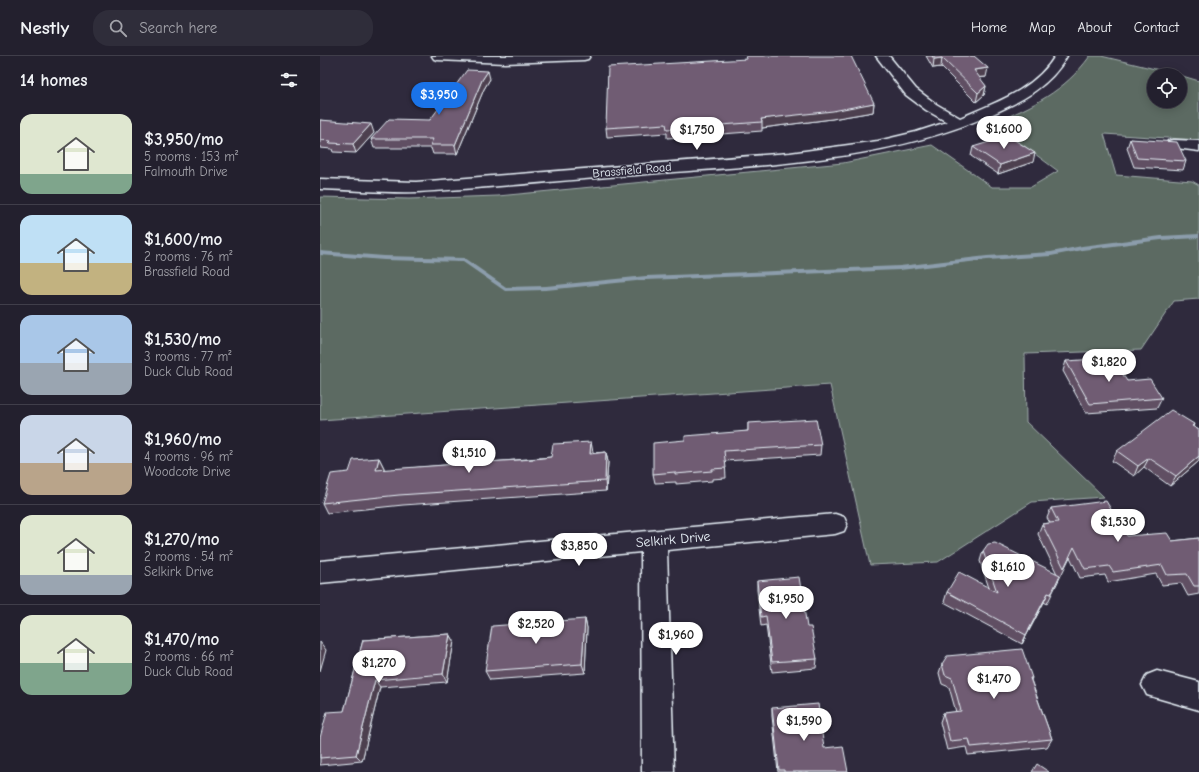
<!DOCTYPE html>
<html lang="en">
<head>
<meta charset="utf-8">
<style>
	:root { --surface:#23202e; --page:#2f2d3a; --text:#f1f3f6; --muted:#a3a3aa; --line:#403e4a; --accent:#1a73e8 }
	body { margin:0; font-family:"Comic Neue",sans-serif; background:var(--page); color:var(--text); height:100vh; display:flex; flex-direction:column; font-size:15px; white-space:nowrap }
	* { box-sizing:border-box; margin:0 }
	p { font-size:13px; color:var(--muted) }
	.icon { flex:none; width:22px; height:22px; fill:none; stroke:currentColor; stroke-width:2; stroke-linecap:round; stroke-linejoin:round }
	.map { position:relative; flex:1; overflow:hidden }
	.panel { display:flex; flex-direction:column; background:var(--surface); width:320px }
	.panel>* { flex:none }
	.buttons { position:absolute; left:827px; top:12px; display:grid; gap:8px }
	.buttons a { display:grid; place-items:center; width:40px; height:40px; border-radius:50%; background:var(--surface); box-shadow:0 2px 10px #0003,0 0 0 1px var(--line); font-size:20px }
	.price { position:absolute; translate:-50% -34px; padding:0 9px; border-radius:14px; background:#fff; color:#222; font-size:13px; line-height:26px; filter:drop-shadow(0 1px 2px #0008) }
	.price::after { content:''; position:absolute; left:50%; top:24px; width:12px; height:9px; margin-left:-6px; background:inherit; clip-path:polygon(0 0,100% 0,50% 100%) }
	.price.active { background:var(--accent); color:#fff }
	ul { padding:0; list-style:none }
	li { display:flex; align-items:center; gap:12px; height:100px; padding:0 20px }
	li+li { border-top:1px solid var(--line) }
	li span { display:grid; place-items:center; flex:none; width:112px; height:80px; border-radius:12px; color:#555 }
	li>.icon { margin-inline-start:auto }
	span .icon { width:48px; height:48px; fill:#fffc; stroke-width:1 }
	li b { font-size:17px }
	h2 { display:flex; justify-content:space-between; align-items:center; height:48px; padding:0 20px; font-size:17px }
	header { display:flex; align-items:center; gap:24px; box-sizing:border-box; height:56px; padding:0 20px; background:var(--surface); border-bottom:1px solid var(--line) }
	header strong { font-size:19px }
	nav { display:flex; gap:22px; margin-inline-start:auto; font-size:14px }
	.search { width:280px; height:36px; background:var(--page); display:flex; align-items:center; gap:10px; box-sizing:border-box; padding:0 14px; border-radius:16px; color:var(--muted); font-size:15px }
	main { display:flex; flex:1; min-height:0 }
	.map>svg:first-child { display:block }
	.green { fill:#5b6b62; stroke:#a2aead; fill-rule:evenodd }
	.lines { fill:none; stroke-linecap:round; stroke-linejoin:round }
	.stream { fill:#8c9dac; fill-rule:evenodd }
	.minor-casing { stroke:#e8f1f8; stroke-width:3 }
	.minor { fill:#2f2a3d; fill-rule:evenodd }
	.wall { fill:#604f63; stroke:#e8f1f8 }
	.shaded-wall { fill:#4e4050; stroke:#e8f1f8 }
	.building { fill:#705c73; stroke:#e8f1f8 }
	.labels { text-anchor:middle; stroke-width:3; stroke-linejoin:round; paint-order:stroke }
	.far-street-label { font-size:12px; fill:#e8f1f8; stroke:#2f2a3d }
	.street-label { font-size:14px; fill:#e8f1f8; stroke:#2f2a3d }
</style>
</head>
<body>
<header>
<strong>Nestly</strong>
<div class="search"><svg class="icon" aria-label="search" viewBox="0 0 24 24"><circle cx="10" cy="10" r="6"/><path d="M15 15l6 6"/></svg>Search here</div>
<nav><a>Home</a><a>Map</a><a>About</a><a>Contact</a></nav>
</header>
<main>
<section class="panel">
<h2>14 homes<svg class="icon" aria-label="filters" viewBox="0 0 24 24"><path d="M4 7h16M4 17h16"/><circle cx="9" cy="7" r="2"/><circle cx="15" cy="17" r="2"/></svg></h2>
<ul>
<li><span style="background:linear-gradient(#dfe7d0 75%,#7fa58c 0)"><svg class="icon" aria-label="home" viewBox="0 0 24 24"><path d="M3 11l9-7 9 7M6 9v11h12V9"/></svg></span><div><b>$3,950/mo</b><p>5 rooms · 153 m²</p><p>Falmouth Drive</p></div></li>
<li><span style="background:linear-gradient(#bfe0f5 60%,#c2b280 0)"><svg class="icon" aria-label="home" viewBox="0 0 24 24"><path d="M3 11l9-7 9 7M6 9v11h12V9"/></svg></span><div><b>$1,600/mo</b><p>2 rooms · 76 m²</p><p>Brassfield Road</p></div></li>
<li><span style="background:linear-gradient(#a9c7e8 60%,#9aa5b1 0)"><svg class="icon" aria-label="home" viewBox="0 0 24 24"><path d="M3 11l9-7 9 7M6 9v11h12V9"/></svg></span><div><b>$1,530/mo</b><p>3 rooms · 77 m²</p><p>Duck Club Road</p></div></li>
<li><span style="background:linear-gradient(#c9d6e8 60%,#b9a48a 0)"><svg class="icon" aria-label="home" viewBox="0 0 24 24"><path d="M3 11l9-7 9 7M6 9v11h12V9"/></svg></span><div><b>$1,960/mo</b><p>4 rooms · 96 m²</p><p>Woodcote Drive</p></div></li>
<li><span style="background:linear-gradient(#dfe7d0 75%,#9aa5b1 0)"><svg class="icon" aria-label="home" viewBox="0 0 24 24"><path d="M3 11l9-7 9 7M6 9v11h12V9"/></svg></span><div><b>$1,270/mo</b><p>2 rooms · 54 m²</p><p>Selkirk Drive</p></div></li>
<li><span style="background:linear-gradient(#dfe7d0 60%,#7fa58c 0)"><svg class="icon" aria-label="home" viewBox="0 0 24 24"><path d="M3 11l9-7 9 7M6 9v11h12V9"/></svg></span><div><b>$1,470/mo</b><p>2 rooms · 66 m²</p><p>Duck Club Road</p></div></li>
</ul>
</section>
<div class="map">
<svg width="879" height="716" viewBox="0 0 879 716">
	<rect width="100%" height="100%" fill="#2f2a3d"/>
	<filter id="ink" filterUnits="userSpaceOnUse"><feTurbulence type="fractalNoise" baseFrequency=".025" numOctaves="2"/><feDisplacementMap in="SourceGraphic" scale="8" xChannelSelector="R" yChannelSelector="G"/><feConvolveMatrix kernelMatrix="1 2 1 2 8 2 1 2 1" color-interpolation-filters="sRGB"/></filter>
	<g filter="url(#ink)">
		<path class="green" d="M770,0H781L856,18L879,25V84L784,78L796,119L872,125L879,129V243L854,245L821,294L705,298L706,366L784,441L712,446L618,506L550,509L510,329L0,364V141L89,143L178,140L523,107L612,89L672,131H711L738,115L673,67C713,50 744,36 770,0ZM834,19H860V45H834Z"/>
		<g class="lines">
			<path class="stream" d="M879,178V182L841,184L762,194L731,200L667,204L580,214L326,224L226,234L185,235L143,206L64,204L0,199V195L64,200L144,202L186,231L226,230L326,220L580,210L667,200L731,196L762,190L841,180Z"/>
			<g class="minor-casing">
				<path id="minor" d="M112,0H270L268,3L264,4L185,7L118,4L114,3Z
					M556,0H569L596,33L616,48L640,62C674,47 715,34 735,0H747C730,31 700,46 668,60C558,108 434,109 316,119C243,124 170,132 98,136C65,137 32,134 0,133V123L96,126L470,97L558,85L596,76L627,66L606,54L586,39Z
					M853,84L879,85V95L848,91L846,88L848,85Z
					M515,458L524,461L527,468L524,475L515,478L347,494L354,716H322L321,496L0,527V505Z
					M837,615L879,626V654L827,639L822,629L827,619Z"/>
			</g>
			<use href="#minor" class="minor"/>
		</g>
		<path class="wall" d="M426,0L554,47L553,56L512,63L442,72V75L347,82V77L287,81L286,72L426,3Z
			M606,0H654L666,21L659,22L666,30L664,39L656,46L621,11L613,12Z
			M170,23L164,33L137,98H113L111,92H54L51,83L110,64Z
			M0,64L54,77L36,97L13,96L12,93L0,92Z
			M810,83L866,105L863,114L814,111L807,92Z
			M653,91L713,106L678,118L651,100Z
			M746,305L807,325L842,342L837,352L766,357L743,315Z
			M428,367L501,389L500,399L405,405L406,422L392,423V425L356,428V426L335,427L333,418L365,384L428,375Z
			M874,368L873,371L879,374V405L850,430L824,411L814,420L792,405L797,395Z
			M168,394L171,404V406L231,401L273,396V397L286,396L288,406L286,435L83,449L7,457L2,447L29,416L59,402L64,412V414L138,408Z
			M731,452L807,480L852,485L879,482V538L868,540L861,527L842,529L836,518L788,526L785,519L760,522L750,501L727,548L724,546L702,588L624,546L627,536L669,532L660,505L663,495L737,518L718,478L722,468L730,467L727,462Z
			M437,525L487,571L497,603L496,612L452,616L446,569L441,570L437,534Z
			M265,563L267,572L265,617L170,624L165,615Z
			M130,578L134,585L127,626L60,631L42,705L0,709V682L24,655L43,584Z
			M622,608L712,622L711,624L732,683L727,691L648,699L646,691L627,694L620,666L623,657L636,656L629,631L622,628L619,617Z
			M452,652L504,692L528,716H458L452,660Z"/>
		<path class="shaded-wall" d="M622,2L621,11L613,12L614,3Z
			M668,12L666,21L652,22L654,14Z
			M168,15L170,23L164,33L137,98L135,89L162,24Z
			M666,30L664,39L656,46L658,37Z
			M554,47L553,56L512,63L442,72V66L441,63Z
			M51,68L54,77L36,97L33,88Z
			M715,97L713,106L678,118L680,109Z
			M271,386L273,396L272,408L270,398Z
			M168,394L171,404L169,416L166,406Z
			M286,396L288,406L286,435L285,425Z
			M879,400V405L850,430L856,420Z
			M59,402L64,412L61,424L56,414Z
			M829,402L824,411L814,420L818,410Z
			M728,537L724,546L702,588L706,579Z
			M265,563L267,572L265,617L262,608Z
			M130,578L134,585L127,626L123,618Z
			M0,586L6,594L0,615Z
			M55,624L60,631L42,705L36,699Z"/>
		<path class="building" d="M426,0H531L554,47L513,55L441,63L442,66L347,73L346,68L286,72L288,11L427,3Z
			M612,0H654L668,12L654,14L666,30L658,37L622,2L614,3Z
			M147,14L168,15L162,24L135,89H110L113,83H51L69,63L110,64Z
			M0,64L51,68L33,88L9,87L11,85L0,84Z
			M688,80L715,97L680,109L653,91Z
			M810,83L857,86L866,105L817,102Z
			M792,302L807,325L830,323L842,342L770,348L746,305Z
			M851,354L874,368L872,370L879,374V400L856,420L829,402L818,410L797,395Z
			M496,363L501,389L404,395L406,412L392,413V415L355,418V416L333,418V387L365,384V380L428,375V367Z
			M271,386L270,398L286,396L285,425L79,439L2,447L11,418L29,416L33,404L59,402L56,414L138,408L141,396L168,394L166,406L214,403L231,401L233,388Z
			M786,445L807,480L847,477L852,485L879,482V530H874L867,518L847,519L842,509L793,516L789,510L765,513L754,491L744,512L722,468L738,466L731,452Z
			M675,487L740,519L731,538L728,537L706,579L627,536L639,516L677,536L663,495L668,488Z
			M479,521L487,571H491L497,603L452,606L446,560L441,561L437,525Z
			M265,563L262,608L165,615L172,570Z
			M130,578L123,618L55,624L36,699L0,702V682L7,656L24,655L43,584Z
			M702,593L712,622H710L732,683L651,691L649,683L630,685L623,657L641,655L632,622L625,619L622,608L627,600Z
			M498,648L504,692L523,690L528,716H464V714H459L452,652Z
			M717,708L729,716H712Z"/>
	</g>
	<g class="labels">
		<g class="far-street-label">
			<text transform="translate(312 114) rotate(-5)" y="4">Brassfield Road</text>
		</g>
		<g class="street-label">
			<text transform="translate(353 483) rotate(-5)" y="5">Selkirk Drive</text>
		</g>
	</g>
</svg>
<div class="buttons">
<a><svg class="icon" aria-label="locate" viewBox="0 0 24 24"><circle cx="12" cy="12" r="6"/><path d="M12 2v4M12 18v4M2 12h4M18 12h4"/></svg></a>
</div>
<b class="price active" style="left:119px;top:60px">$3,950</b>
<b class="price" style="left:684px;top:94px">$1,600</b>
<b class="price" style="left:377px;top:95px">$1,750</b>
<b class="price" style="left:789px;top:327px">$1,820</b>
<b class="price" style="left:149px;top:418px">$1,510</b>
<b class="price" style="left:798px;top:487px">$1,530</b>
<b class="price" style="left:259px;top:511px">$3,850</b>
<b class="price" style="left:688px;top:532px">$1,610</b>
<b class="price" style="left:466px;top:564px">$1,950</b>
<b class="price" style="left:216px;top:589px">$2,520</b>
<b class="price" style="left:356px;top:600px">$1,960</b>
<b class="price" style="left:59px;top:628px">$1,270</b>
<b class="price" style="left:674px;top:644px">$1,470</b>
<b class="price" style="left:484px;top:686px">$1,590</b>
</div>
</main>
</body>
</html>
